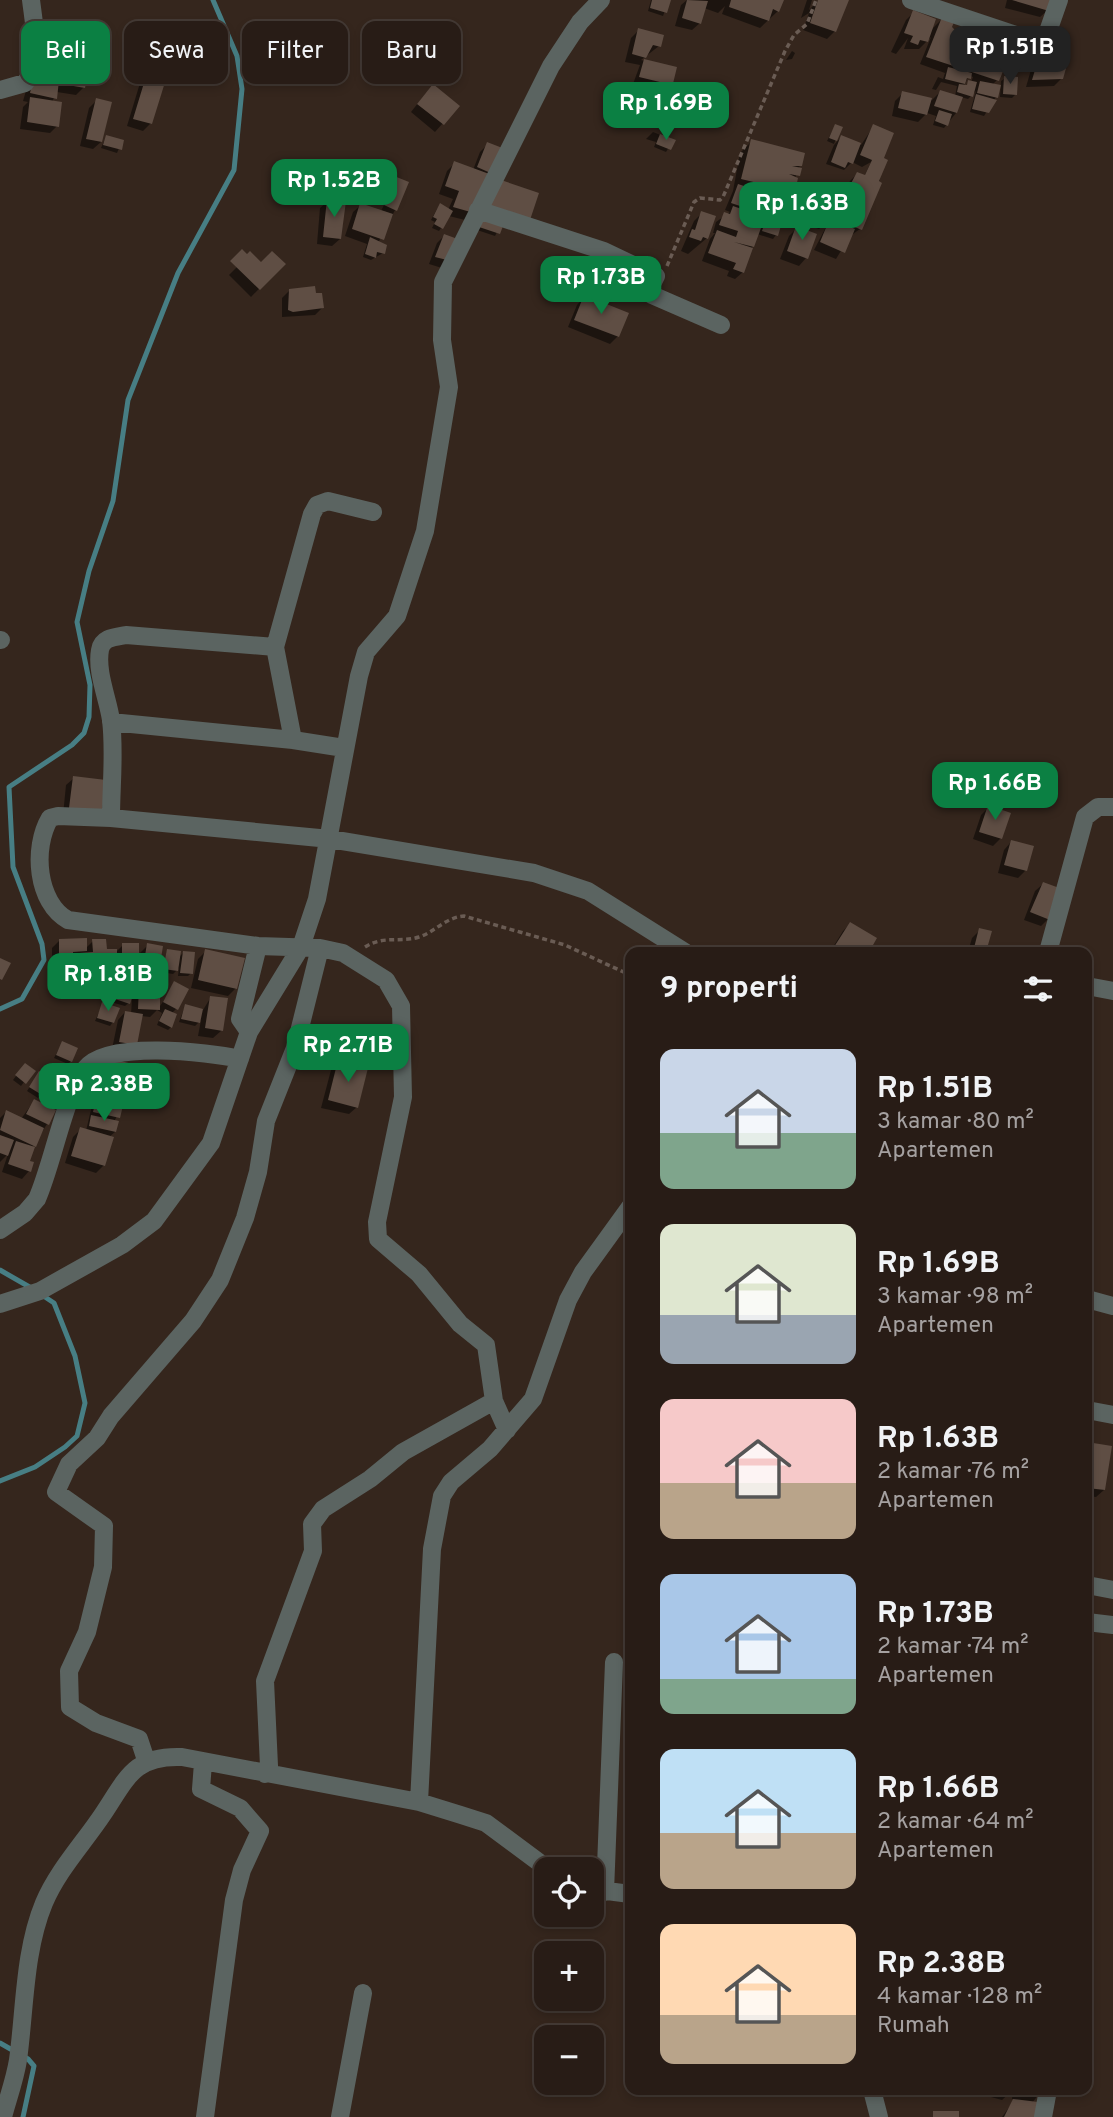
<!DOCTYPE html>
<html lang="id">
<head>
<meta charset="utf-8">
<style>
	:root { --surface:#281c16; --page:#342923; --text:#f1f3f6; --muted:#a5a1a1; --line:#443a35; --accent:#0b8043 }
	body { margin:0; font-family:Overpass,sans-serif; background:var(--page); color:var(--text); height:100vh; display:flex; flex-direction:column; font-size:26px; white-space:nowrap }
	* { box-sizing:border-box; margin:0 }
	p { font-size:23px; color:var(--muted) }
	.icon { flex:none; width:38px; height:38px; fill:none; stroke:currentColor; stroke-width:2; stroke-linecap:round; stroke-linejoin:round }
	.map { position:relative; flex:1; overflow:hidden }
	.side { position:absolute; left:625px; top:947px; width:467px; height:1148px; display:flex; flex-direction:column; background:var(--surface); border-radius:14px; box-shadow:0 4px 10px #0003,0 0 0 2px var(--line) }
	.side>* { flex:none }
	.guide { position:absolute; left:21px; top:21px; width:499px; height:63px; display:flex; gap:14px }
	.controls { position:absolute; left:534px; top:1857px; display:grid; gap:14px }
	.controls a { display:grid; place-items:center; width:70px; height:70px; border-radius:14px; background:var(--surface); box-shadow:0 4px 10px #0003,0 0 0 2px var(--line); font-size:35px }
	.price { position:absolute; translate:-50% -60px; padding:0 16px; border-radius:14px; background:var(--accent); color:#fff; font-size:23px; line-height:46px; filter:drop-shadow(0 2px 4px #0008) }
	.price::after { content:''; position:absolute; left:50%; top:42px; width:21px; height:16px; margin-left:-10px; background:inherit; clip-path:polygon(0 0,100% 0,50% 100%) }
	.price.current { background:#222; color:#fff }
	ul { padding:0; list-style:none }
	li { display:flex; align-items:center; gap:21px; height:175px; padding:0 35px }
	li span { display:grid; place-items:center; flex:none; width:196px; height:140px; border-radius:14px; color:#555 }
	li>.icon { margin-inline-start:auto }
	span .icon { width:84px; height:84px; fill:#fffc; stroke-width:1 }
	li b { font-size:30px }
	h2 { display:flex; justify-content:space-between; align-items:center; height:84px; padding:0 35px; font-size:30px }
	.chip { padding:0 24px; border-radius:14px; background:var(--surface); box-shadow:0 4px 10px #0003,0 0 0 2px var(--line); font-size:24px; line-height:63px }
	.chip.current { background:var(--accent); color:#fff }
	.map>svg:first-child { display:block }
	.shadow { fill:#0007; fill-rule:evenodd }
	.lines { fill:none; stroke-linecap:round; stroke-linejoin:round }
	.stream { stroke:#477e84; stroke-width:5 }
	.building { fill:#5f4e44 }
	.path { stroke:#6a5c54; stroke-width:3.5; stroke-dasharray:5 3.5; stroke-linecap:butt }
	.street { stroke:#5b6461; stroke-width:18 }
</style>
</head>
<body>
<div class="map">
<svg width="1113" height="2117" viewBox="0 0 1113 2117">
	<rect width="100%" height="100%" fill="#35261d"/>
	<path class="shadow" d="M651,0H669L663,16L648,11Z
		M687,0H782L778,11L760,28L722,14L725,6L718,13L704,8L700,23L692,30L675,26L681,5Z
		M807,0H812L809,10L819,0H847L835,31L827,39L803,30L809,13L801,18Z
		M1007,0H1050L1048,10L1040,17L1005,8Z
		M913,13L930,31L942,19L950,28L967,36L972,32L978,55L994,39L997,80L992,85L996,97L984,116L970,112L976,91L968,99L961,97L956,113L944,128L933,125L936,116L927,113L918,122L892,116L895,101L903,93L932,100L940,92L955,96L957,86L941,82L936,90L932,89L938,77L943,79L945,73L920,64L931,37L919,49H904L908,38L896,54L891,52L906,20ZM969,75L973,77L971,82L963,88Z
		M639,30L659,46L641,60L675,68L669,95L661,102L655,101L658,90L633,84L640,65L625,62L631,38Z
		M792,51L795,53L792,59L786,60Z
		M1041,55L1062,78L1054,86L1026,87L1033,63Z
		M67,60L84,87L76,95L57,92L52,102L57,126L50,133L20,129L23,107L28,102L23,101L32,70L59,72Z
		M147,75L151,123L143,131L127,126L140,83Z
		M1005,78L1016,94L1012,98L1000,97L1001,81Z
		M426,93L458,106L435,132L411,112Z
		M97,100L101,142L93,149L80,146L89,108Z
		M835,126L840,128L834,144L827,141Z
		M873,127L882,156L879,184L860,229L850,236L836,259L814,250L850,181L857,174L864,177L871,162L862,167L852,162L844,170L826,164L834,145L841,137L861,145Z
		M653,132L673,140L666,152L654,147L656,142L646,139Z
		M106,137L122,141L117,153L101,148Z
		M752,141L801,165L797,169L793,192L785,200L793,210L777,222L776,235L773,239L757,234L743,272L735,279L727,276L729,271L702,261L710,239L715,233H713L716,222L730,212L725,210L733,191L740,153ZM752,196L761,198L754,215L744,212Z
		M488,144L502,150L465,220L449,216L439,231L432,228L435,222L431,220L437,209L440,205L448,210L453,199L439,194L447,171L455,163L473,170L480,152Z
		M374,170L399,179L395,210L378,243L383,253L371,260L363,257L367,244L345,236L353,212L361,205L381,211L386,201L361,191L367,178Z
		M328,201L340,239L332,246L317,244L320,208Z
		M822,210V226L819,229L813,227Z
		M702,213L707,238L688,254L681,251L694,221Z
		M481,214L502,222L495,236L477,230Z
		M797,228L806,258L799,266L780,259L789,236Z
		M444,236L460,242L442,268L429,264L437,243Z
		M250,254L261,264H283L251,297L229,275Z
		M290,290L322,308L315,315L282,317V298Z
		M584,297L618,336L610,344L568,327L577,305Z
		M1010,774L1022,796L1014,804L997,798L1003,782Z
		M74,778L104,781L63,815L66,785Z
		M989,807L1001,838L993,846L973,839L981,815Z
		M1011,842L1025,871L1018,878L998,873L1004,850Z
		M1043,884L1048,919L1041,926L1024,920L1035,891Z
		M850,924L866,952H830L843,931Z
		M980,930L984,952H968L972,938Z
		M59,941L86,948L93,941L105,951H117L123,945L137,956L148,945L157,970L150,978L136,976L137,971L130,979H115V962L108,970H72V959L64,967H52V948Z
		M167,951L178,958L183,953L191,973L188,976H178L179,968L173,974L161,972Z
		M206,951L236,988L228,996L191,988L198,959Z
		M91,978L104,996L101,999L84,995Z
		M175,984L176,1009L172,1013L171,1027L168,1030L157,1025L162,1013L157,1010L150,1017L141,1016L136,1044L112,1049L118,1020L125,1012L131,1014L132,1000L125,1006L107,1001L111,989L114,985L134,991L140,986L158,1009Z
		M211,997L221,1031L213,1038L198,1036L201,1020L195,1026L179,1022L185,1006L203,1010Z
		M103,1004L113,1022L110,1026L95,1021Z
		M62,1043L71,1061L68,1064L54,1058Z
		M108,1060L128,1093L114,1122L115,1132L109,1137L104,1165L96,1173L65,1163L73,1137L81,1129L86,1131L101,1067Z
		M338,1062L357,1107L349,1114L321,1108L331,1070Z
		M22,1068L24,1082L21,1086L13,1080Z
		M39,1073L41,1094L38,1098L27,1091Z
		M34,1101L47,1124L32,1148L27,1162L29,1171L22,1179L2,1172L8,1154L0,1162V1118L6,1112L21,1119Z
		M1087,1444L1110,1447L1104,1490L1096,1497L1087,1496Z
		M981,2090H1042L1032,2103L1034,2117H1002L1015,2099H1012L1013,2090L1002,2100L980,2094Z"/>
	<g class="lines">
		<path class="stream" d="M0,1009L22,999L44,960L42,944L13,867L9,787L72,745L84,733L89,717L90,685L77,622L89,571L113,501L128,400L178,273L234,170L242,89L237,56L213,0
			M0,1270L33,1289
			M0,1481L35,1467L65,1447L77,1436L85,1403L75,1356L54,1303L42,1295
			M0,2043L28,2059L34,2066L23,2117"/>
	</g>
	<path class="building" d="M652,0H671L667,13L650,8Z
		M687,0L708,1L701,24L682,18Z
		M731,0H784L779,12L773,9L769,21L729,7Z
		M818,0H849L836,32L810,23Z
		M1012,0H1052L1049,11Z
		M913,10L936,19L928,42L920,40L918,45L910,42L913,36L904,33Z
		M942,17L954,22L952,27L955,30L969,35L971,30L983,34L982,46L987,48L982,63L993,37L1014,45L999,81L926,57Z
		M638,28L664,35L661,47L653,45L646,58L632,54Z
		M1040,53L1068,61L1063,79L1032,80Z
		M66,58L90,62L85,88L62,84Z
		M644,59L677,67L670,96L662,94L664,83L639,77Z
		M35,65L60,70L57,99L30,93L34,75L44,76L33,74Z
		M948,67L972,73L971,79L967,78L965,84L945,79Z
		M147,73L166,79L152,124L133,119Z
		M1004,76L1018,77L1017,95L1003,94Z
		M968,80L977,82L973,97L957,92L959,84L967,85Z
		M980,81L1001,85L998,98L977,93Z
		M433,84L460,106L444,125L417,104Z
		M940,90L963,97L957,113L934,106Z
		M902,91L932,98L927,115L898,108Z
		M976,94L997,100L989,113L972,109Z
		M30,97L62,102L59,127L27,122Z
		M96,98L112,102L102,142L86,139Z
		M939,110L952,114L948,126L935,121Z
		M835,124L843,127L837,141L829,138Z
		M873,124L894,133L884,158L888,160L879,181L882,183L862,230L840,221L841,217L835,214L857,172L865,175L872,160L860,155Z
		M660,134L676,140L671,150L656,144Z
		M106,135L124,140L122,150L103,145Z
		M841,135L861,143L853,164L848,162L845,168L831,162Z
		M751,139L805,153L802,166H792L802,168L800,176L789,174L798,178L795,192L741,179Z
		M487,142L505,149L495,175L477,167Z
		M454,161L492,175L474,213L453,207L459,191L445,186Z
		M374,168L409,182L397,211L384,205L390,192L368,184Z
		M501,180L539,193L530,220L487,207Z
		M738,184L756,190L749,209L731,203Z
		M765,192L798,202L795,211L785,208L782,219L759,212Z
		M327,199L346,201L341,239L323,237Z
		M360,203L393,214L384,240L352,229Z
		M440,203L453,211L443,229L434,224L437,219L433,217Z
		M733,206L765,217L754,247L734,242L753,248L744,273L733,269L736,263L708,253L717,230L736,237L738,231L719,225L724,212L730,214Z
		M822,208L830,211L823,227L815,224Z
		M701,211L716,216L708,239L703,237L701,241L689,237L692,229L695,230Z
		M484,213L503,226L500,234L479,227Z
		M767,216L782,222L778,236L762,231Z
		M830,218L855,229L845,253L820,242Z
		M796,226L817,234L808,259L787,251Z
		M444,234L463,241L451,261L435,257Z
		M370,237L387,245L385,254L377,252L376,258L365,254Z
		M242,249L247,254L250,251L261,262L272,251L286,264L260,290L230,261Z
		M315,286L316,293H322L324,308L293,312L288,310L289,289Z
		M584,295L629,313L619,337L574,320Z
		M1010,772L1030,779L1023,797L1003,790Z
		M73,776L106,780L102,812L69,808Z
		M988,805L1011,813L1002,839L979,832Z
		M1011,840L1034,846L1027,871L1004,865Z
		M1043,882L1062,889L1050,920L1030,912Z
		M850,922L877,938L869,952H842L834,947Z
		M979,928L992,931L986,952H973Z
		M87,938V951L73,952V960H59V939Z
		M92,939H106L107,949H117V963L79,964V953L93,952Z
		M122,943H139V972H122Z
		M147,943L163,946L159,971L143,969Z
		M167,949L181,951L178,971L163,969Z
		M205,949L245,958L237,989L198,980Z
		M183,951L195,952L193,974L180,973Z
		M0,958L11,963L2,980L0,979Z
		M90,976L110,980L106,997L86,992Z
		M174,981L189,989L178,1010L163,1002Z
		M114,983L135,990L130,1004L109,997Z
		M139,985H160V1010L138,1009Z
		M210,996L228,998L223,1031L205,1028Z
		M102,1002L120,1008L114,1023L97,1018Z
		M185,1004L203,1009L200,1023L181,1019Z
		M165,1009L177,1014L172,1028L159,1021Z
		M125,1011L143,1014L137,1045L119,1042Z
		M62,1041L78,1048L72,1062L56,1055Z
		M108,1058L137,1065L130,1094L100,1087Z
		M338,1060L368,1068L358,1108L328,1100Z
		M25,1063L36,1071L26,1084L15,1075Z
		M39,1071L52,1079L42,1095L29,1087Z
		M98,1091L125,1097L120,1118L93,1112Z
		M34,1099L56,1110L49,1125L26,1114Z
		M6,1110L44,1128L36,1147L0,1130Z
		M91,1115L119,1121L116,1132L89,1126Z
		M80,1127L114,1137L105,1166L71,1156Z
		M0,1135L14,1140L8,1156L0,1153Z
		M16,1141L35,1147L30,1161L34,1162L31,1172L8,1164Z
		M1087,1442L1112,1446L1105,1490L1087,1488Z
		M1013,2099L1038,2102L1036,2117H1004Z
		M933,2111H959V2117H933Z"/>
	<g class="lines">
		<path class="path" d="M667,266L694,202L700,198L720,200L723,197L785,51L794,35L807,24L816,0
			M365,947C384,935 400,943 419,937C435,932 446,917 464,916L565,945L630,975"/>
		<path class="street" d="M911,0L1040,43L1045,40L1059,0
			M0,90L25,83C42,62 34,25 31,0
			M478,210L604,251L656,276L650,288L652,295L721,325
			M0,640H1
			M111,722L293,740L344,748
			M293,740L275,647L312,514L317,505L328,501L373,512
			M111,818C111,786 115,752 111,720C108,699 96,672 100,650C102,637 116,637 126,635L275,647
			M1048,952L1085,817L1098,807H1113
			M1087,986L1113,991
			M249,1032L240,1019L258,946
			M0,1230L25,1213L37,1199C53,1163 64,1097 85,1069C106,1040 207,1052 240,1059
			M1087,1299L1113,1306
			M0,1304L40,1291L122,1245L154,1221L211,1143L249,1032L301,947L317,899L359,676L366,652L397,616L425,531L449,387L442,340L443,282L551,66L580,22L601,0
			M1087,1410L1113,1415
			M507,1430L494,1401L486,1345L460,1324L419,1274L378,1239L377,1222L403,1097L401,1006L386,980L343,953L320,948L258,946L68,920C37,903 32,848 50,818L58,816L111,818L330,839L534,873L588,891L685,952
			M1087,1585L1113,1590
			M1087,1622L1113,1625
			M146,1760L139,1739L96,1723L70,1707L69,1671L87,1632L103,1567L104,1526L56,1492L69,1464L97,1438L111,1416L193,1321L220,1280L245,1218L258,1172L266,1121L295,1048L320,948
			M203,1763L201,1789L240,1808L260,1831L242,1870L234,1900L205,2117
			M265,1774L269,1766L265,1681L313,1551L312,1524L323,1509L370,1479L403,1452L494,1401
			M419,1802L432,1549L442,1496L451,1482L490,1449L533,1399L568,1300L583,1272L630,1207
			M592,1889L630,1894
			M605,1892L614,1662
			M872,2090L879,2117
			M3,2117C8,2098 15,2079 18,2060C25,2009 24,1951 44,1903C58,1870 83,1844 103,1814C127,1778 134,1755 182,1757L419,1802L461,1815L486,1823L548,1869
			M340,2117L363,1993
			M1043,2117L1048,2090"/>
	</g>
</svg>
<div class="controls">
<a><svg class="icon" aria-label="locate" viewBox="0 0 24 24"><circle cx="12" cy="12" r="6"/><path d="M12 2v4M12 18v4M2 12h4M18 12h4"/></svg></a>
<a>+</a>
<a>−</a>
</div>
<b class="price current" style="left:1010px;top:86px">Rp 1.51B</b>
<b class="price" style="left:666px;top:142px">Rp 1.69B</b>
<b class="price" style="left:334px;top:219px">Rp 1.52B</b>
<b class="price" style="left:802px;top:242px">Rp 1.63B</b>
<b class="price" style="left:601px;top:316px">Rp 1.73B</b>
<b class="price" style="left:995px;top:822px">Rp 1.66B</b>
<b class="price" style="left:108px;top:1013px">Rp 1.81B</b>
<b class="price" style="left:348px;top:1084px">Rp 2.71B</b>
<b class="price" style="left:104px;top:1123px">Rp 2.38B</b>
<div class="guide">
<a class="chip current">Beli</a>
<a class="chip">Sewa</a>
<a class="chip">Filter</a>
<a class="chip">Baru</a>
</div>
<section class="side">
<h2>9 properti<svg class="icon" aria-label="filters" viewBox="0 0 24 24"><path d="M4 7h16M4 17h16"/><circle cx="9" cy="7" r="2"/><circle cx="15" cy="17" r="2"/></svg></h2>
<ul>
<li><span style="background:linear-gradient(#c9d6e8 60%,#7fa58c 0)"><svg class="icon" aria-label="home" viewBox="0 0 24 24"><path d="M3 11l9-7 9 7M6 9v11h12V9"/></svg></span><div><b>Rp 1.51B</b><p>3 kamar · 80 m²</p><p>Apartemen</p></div></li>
<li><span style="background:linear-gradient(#dfe7d0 65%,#9aa5b1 0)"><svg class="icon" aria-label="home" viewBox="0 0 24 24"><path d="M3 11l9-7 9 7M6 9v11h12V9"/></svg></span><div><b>Rp 1.69B</b><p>3 kamar · 98 m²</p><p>Apartemen</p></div></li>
<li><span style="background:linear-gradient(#f6c9c9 60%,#b9a48a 0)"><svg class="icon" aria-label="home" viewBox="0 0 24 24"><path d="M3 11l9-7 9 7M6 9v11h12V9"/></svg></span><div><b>Rp 1.63B</b><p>2 kamar · 76 m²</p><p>Apartemen</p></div></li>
<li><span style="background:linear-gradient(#a9c7e8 75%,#7fa58c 0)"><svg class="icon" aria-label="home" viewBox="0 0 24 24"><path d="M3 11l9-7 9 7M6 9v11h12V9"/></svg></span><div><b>Rp 1.73B</b><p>2 kamar · 74 m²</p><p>Apartemen</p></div></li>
<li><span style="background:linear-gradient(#bfe0f5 60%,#b9a48a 0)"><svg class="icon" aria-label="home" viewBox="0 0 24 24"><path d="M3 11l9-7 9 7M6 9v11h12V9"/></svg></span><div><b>Rp 1.66B</b><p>2 kamar · 64 m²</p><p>Apartemen</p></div></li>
<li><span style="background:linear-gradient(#ffd9b3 65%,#b9a48a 0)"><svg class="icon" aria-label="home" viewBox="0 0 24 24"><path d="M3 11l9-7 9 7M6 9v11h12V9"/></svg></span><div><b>Rp 2.38B</b><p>4 kamar · 128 m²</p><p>Rumah</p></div></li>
</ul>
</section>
</div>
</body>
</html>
